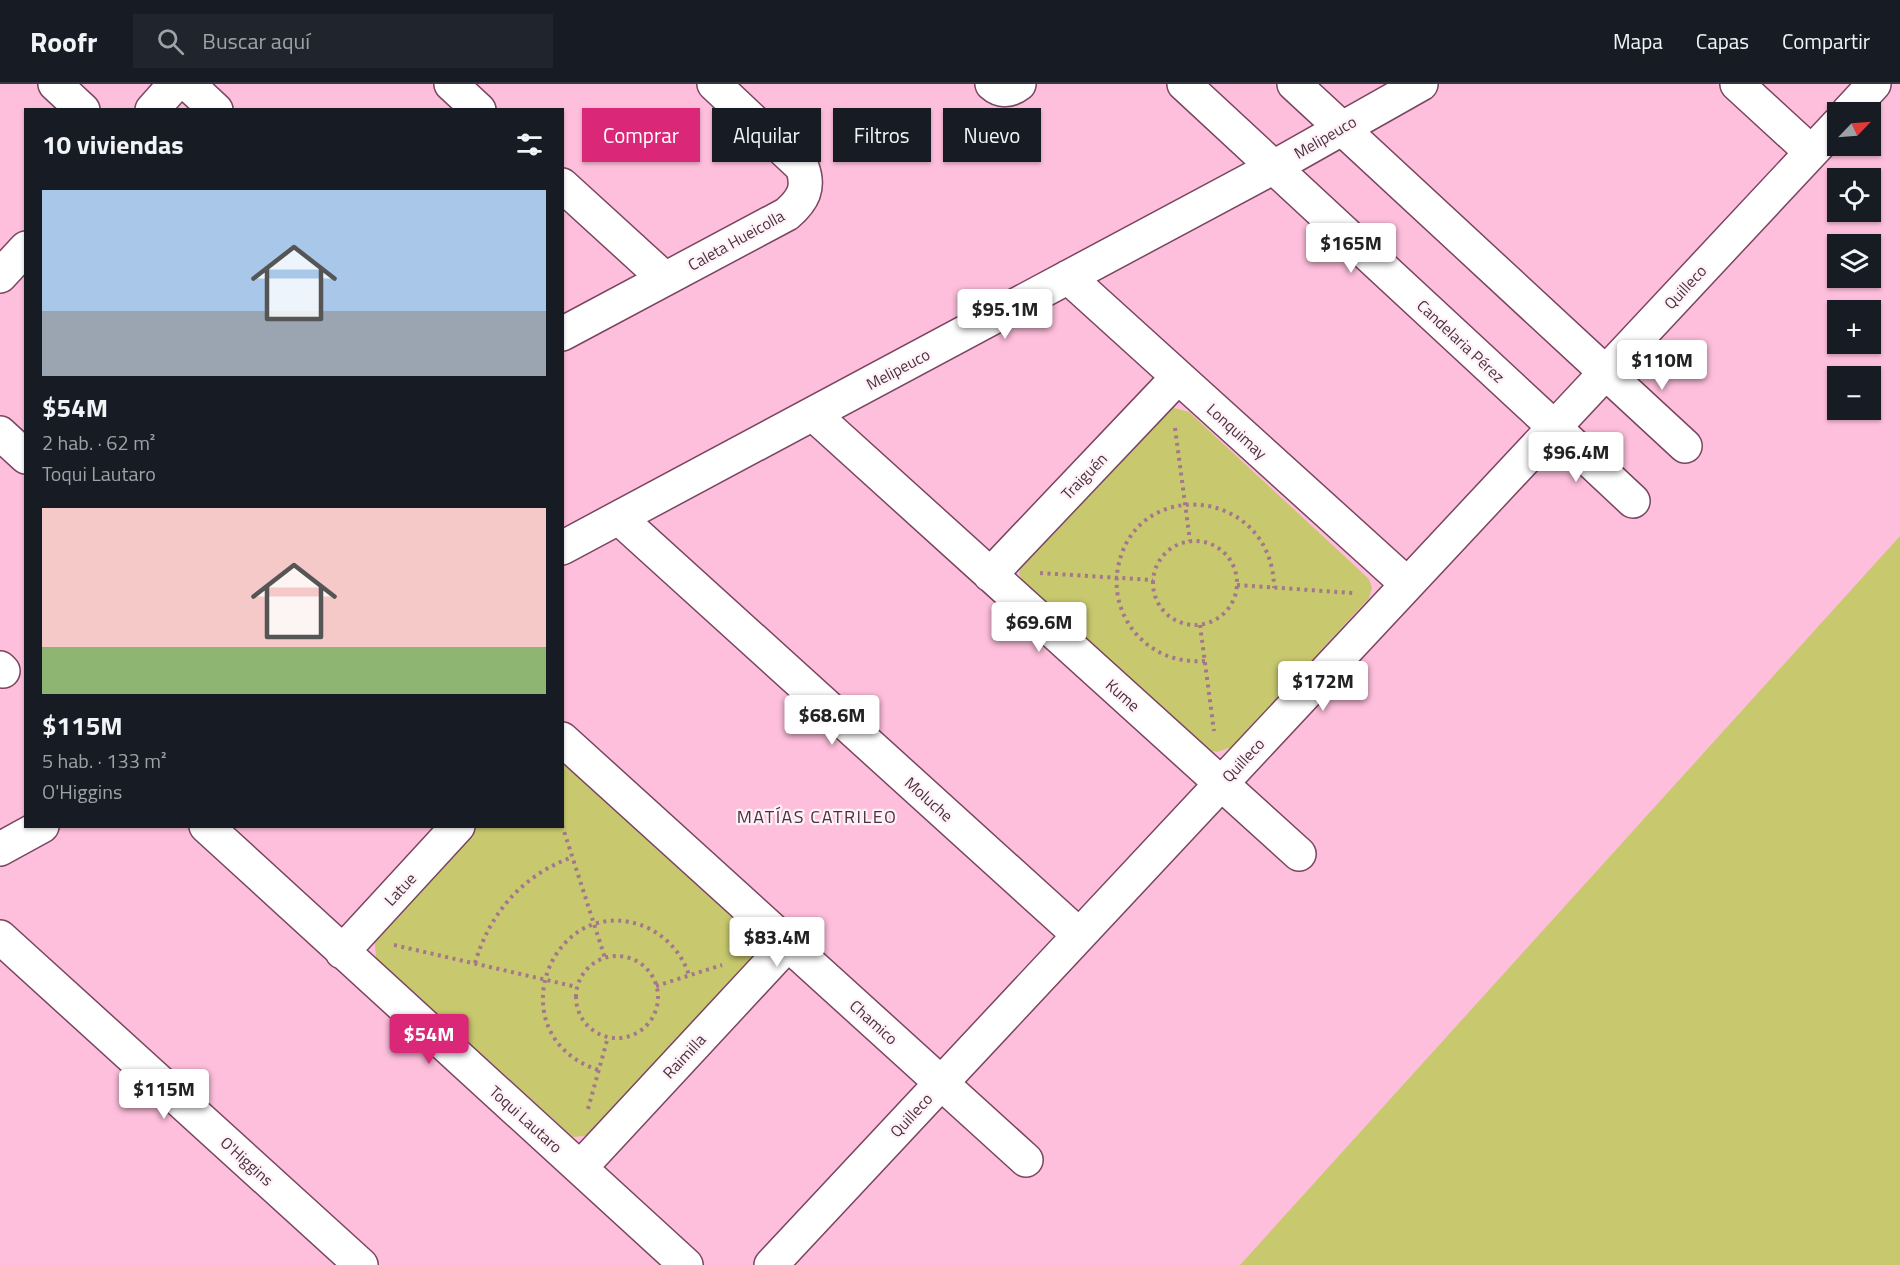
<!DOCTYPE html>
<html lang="es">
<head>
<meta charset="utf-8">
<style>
	:root { --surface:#171b24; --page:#20242c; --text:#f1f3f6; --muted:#9ea1a6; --line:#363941; --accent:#db2777 }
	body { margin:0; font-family:"Titillium Web",sans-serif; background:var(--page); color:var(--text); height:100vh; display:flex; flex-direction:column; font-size:22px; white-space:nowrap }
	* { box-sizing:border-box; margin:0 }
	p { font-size:20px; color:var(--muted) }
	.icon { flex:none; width:33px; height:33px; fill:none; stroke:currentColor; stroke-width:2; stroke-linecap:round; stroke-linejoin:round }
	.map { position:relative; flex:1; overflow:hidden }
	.drawer { position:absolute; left:24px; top:24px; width:540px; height:720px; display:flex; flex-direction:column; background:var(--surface); border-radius:0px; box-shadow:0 2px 4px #0004 }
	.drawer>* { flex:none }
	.top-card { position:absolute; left:582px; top:24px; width:570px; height:54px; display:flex; gap:12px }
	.needle { width:39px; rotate:65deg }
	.fabs { position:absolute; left:1827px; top:18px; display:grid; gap:12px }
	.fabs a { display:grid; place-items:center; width:54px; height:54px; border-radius:0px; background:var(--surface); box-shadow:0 2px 4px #0004; font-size:30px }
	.price { position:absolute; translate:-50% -51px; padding:0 14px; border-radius:6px; background:#fff; color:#222; font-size:20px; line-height:39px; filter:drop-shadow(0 2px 3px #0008) }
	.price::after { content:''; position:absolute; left:50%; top:36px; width:18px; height:14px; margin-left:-9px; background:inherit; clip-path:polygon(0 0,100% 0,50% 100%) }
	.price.active { background:var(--accent); color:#fff }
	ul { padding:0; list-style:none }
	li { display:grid; align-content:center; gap:12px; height:318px; padding:0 18px }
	li span { display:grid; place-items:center; height:186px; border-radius:0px; color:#555 }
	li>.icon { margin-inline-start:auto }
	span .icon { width:108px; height:108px; fill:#fffc; stroke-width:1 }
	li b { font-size:26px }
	h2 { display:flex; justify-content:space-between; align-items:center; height:72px; padding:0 18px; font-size:26px }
	.pill { padding:0 21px; border-radius:0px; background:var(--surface); box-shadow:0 2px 4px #0004; font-size:21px; line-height:54px }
	.pill.active { background:var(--accent); color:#fff }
	header { display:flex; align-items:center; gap:36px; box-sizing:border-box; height:84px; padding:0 30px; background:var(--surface); border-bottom:2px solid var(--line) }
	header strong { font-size:28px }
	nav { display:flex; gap:33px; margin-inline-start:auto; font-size:21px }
	.search { width:420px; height:54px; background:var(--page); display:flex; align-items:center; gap:15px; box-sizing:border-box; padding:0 21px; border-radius:0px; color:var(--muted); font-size:22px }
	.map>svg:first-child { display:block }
	.green { fill:#c8c96e }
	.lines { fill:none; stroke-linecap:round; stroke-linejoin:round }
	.street-casing { stroke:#7a4560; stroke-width:36 }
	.secondary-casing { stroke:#7a4560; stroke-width:36 }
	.path { stroke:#a3778c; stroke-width:4; stroke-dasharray:3 4.5; stroke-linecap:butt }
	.street { stroke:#fff; stroke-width:33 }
	.secondary { stroke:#fff; stroke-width:33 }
	.labels { text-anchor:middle; stroke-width:4.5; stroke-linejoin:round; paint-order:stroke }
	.street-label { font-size:16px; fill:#4b323e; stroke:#fef1f7 }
	.neighbourhood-label { font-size:18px; letter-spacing:1.5px; fill:#4b323e; stroke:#fef1f7 }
</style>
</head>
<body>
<header>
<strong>Roofr</strong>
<div class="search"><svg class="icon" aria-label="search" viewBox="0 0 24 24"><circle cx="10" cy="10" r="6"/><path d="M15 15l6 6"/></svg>Buscar aquí</div>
<nav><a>Mapa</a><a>Capas</a><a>Compartir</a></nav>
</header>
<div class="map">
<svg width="1900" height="1181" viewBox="0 0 1900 1181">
	<rect width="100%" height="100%" fill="#febfdc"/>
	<path class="green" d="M1174,324L1189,328L1369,495L1372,504L1369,514L1232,663L1217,668L1201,664L1025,502L1019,490L1021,480L1160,329Z
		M1900,452V1181H1240Z
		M563,678L754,852L753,878L597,1051L573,1053L376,874L374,849L471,743L562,742Z"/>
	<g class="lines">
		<g class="street-casing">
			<path id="street" d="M55,0L83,26
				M188,0L216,26
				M451,0L479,26
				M992,0C1001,8 1010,7 1019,0
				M1737,0L1811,68
				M152,26L175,0
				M1848,28L1874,0
				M562,101L665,195
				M0,192L26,164
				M1068,193L1407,500
				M562,250L787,130C803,116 810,104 802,83L714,0
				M1605,288L1685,362
				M813,330L1299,770
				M1554,343L1633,417
				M0,349L26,373
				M619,434L1079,851
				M562,464L1274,83L1421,0
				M990,491L1178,293
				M0,584L3,587
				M562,655L1026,1076
				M206,742L686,1181
				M0,765L42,742
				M0,853L361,1181
				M342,868L458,742
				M580,1084L788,860
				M771,1181L1838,40"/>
		</g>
		<g class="secondary-casing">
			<path id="secondary" d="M1184,0L1554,343
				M1294,0L1605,288"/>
		</g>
		<path class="path" d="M1175,344L1190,457
			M1153 499a42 42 0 1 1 84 0a42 42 0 1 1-84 0Z
			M1040,489L1153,496
			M1237,501L1353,509
			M1200,541L1214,647
			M1205,577C1175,579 1148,568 1130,542C1120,527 1115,508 1117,490C1129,390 1273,401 1274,504
			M562,741L605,874
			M394,861L577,903
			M576 913a41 41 0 1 1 82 0a41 41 0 1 1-82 0Z
			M475,879C490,829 522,791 573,773
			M656,902L722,881
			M598,986C493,950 554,802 648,844C668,854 682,870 689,891
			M588,1025L608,953"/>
		<use href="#street" class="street"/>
		<use href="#secondary" class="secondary"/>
	</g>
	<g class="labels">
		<g class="street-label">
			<text transform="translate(1325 53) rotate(-30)" y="6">Melipeuco</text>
			<text transform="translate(736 156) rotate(-29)" y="6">Caleta Hueicolla</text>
			<text transform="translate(1685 203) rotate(-47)" y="6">Quilleco</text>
			<text transform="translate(1461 257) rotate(43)" y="6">Candelaria Pérez</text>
			<text transform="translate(898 285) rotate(-28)" y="6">Melipeuco</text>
			<text transform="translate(1237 347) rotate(42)" y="6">Lonquimay</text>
			<text transform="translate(1084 392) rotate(-46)" y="6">Traiguén</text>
			<text transform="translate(1123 611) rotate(42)" y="6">Kume</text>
			<text transform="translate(1243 676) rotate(-47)" y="6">Quilleco</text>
			<text transform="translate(929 715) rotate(42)" y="6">Moluche</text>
			<text transform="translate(400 805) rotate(-47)" y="6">Latue</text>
			<text transform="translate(874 938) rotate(42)" y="6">Chamico</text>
			<text transform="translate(684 972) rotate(-47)" y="6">Raimilla</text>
			<text transform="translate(911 1031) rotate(-47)" y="6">Quilleco</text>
			<text transform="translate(526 1035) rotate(42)" y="6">Toqui Lautaro</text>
			<text transform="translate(247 1077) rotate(42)" y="6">O'Higgins</text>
		</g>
		<g class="neighbourhood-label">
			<text x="817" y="739">MATÍAS CATRILEO</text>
		</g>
	</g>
</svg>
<div class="fabs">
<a><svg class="needle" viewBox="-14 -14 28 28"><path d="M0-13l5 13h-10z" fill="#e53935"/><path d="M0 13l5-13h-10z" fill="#9ea1a6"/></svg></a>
<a><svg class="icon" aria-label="locate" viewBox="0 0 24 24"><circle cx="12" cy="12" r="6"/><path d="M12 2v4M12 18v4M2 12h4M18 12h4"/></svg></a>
<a><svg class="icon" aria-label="layers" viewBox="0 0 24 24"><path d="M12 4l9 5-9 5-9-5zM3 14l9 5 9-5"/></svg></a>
<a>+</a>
<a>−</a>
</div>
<b class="price" style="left:1351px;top:190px">$165M</b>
<b class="price" style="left:1005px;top:256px">$95.1M</b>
<b class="price" style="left:1662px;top:307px">$110M</b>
<b class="price" style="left:1576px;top:399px">$96.4M</b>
<b class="price" style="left:1039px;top:569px">$69.6M</b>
<b class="price" style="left:1323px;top:628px">$172M</b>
<b class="price" style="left:832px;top:662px">$68.6M</b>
<b class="price" style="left:777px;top:884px">$83.4M</b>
<b class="price active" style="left:429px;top:981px">$54M</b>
<b class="price" style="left:164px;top:1036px">$115M</b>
<div class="top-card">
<a class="pill active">Comprar</a>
<a class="pill">Alquilar</a>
<a class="pill">Filtros</a>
<a class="pill">Nuevo</a>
</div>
<section class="drawer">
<h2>10 viviendas<svg class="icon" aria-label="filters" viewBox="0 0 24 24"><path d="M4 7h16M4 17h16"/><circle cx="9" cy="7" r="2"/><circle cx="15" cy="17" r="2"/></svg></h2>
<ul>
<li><span style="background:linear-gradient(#a9c7e8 65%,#9aa5b1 0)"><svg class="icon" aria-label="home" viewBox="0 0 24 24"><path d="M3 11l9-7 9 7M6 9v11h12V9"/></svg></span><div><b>$54M</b><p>2 hab. · 62 m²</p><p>Toqui Lautaro</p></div></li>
<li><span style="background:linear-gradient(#f6c9c9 75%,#8fb573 0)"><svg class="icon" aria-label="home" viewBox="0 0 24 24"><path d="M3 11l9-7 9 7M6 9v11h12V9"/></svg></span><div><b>$115M</b><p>5 hab. · 133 m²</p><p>O'Higgins</p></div></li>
</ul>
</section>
</div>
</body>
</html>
